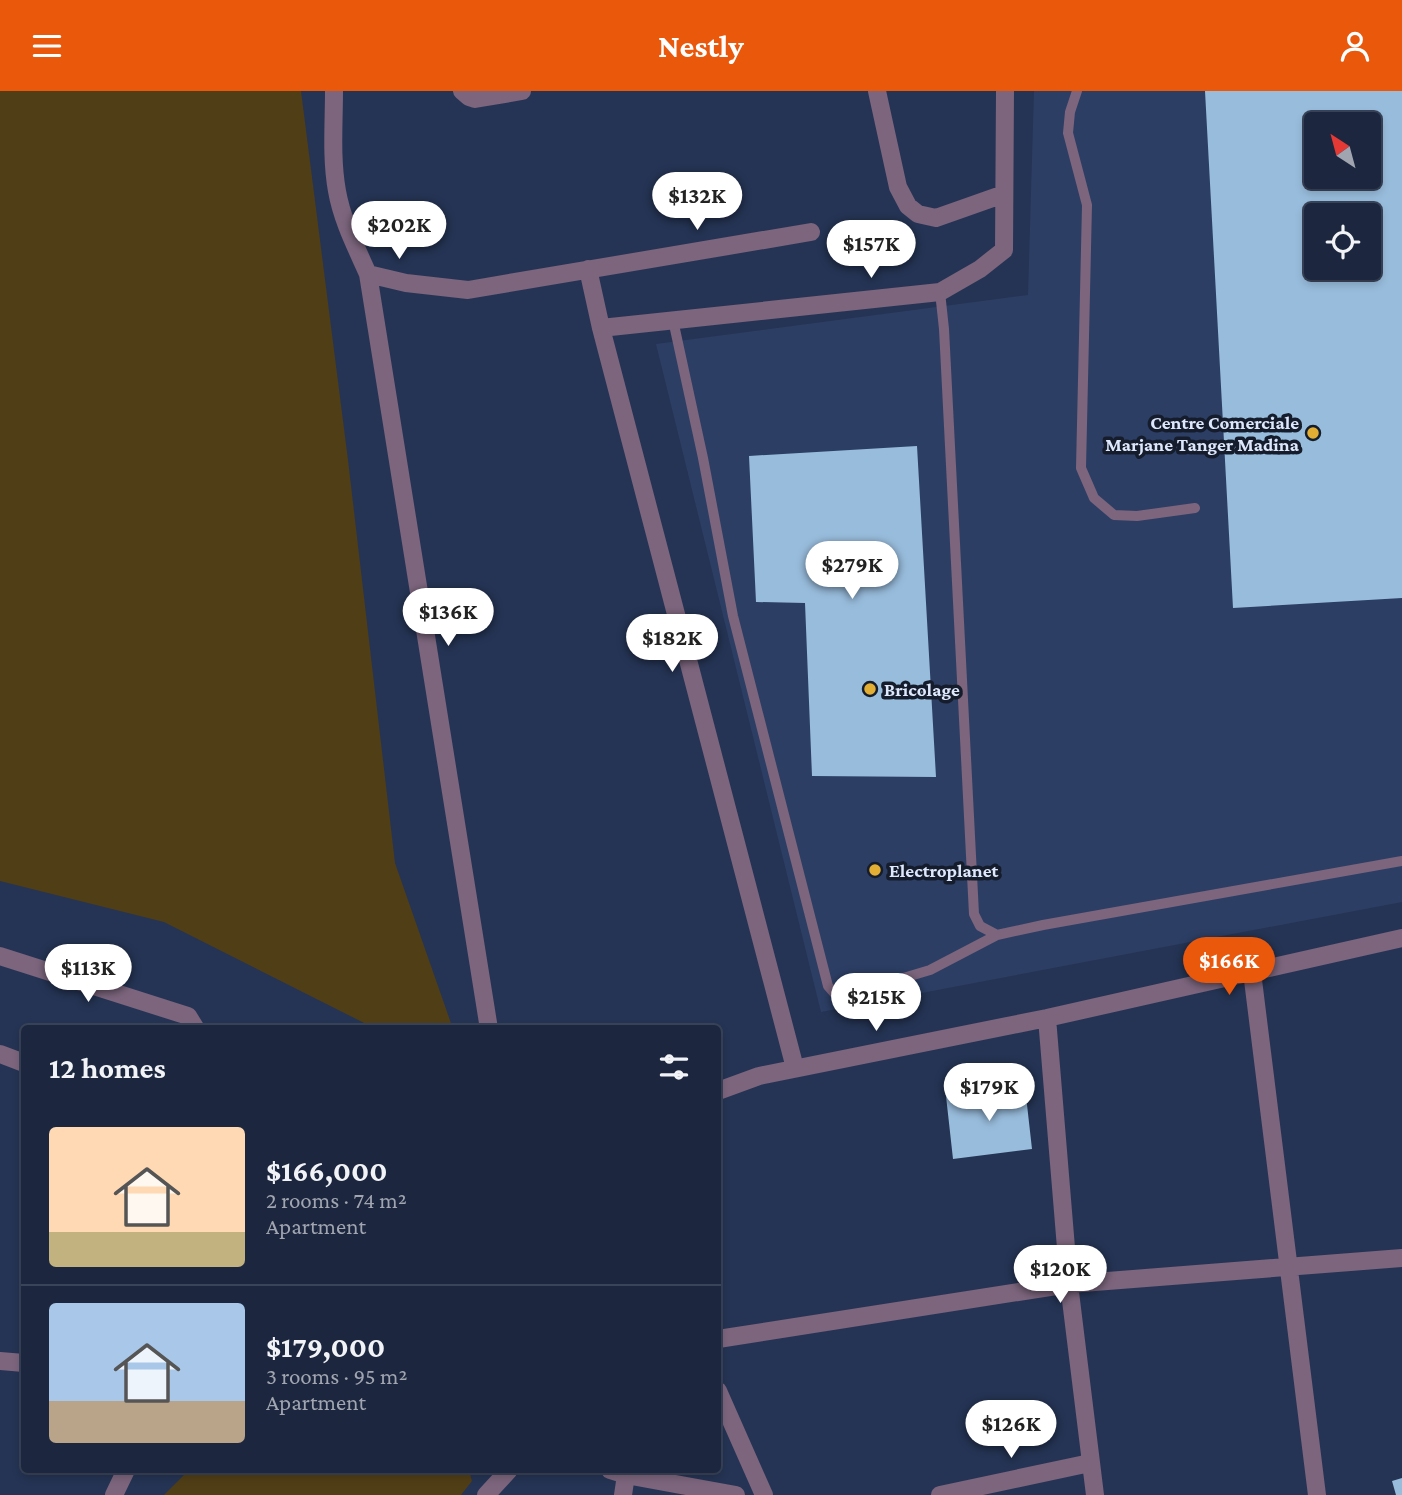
<!DOCTYPE html>
<html lang="en">
<head>
<meta charset="utf-8">
<style>
	:root { --surface:#1c273f; --page:#252f46; --text:#f1f3f6; --muted:#a0a5b0; --line:#3a4459; --accent:#ea580c }
	body { margin:0; font-family:"Crimson Pro",serif; background:var(--page); color:var(--text); height:100vh; display:flex; flex-direction:column; font-size:26px; white-space:nowrap }
	* { box-sizing:border-box; margin:0 }
	p { font-size:23px; color:var(--muted) }
	.icon { flex:none; width:38px; height:38px; fill:none; stroke:currentColor; stroke-width:2; stroke-linecap:round; stroke-linejoin:round }
	.map { position:relative; flex:1; overflow:hidden }
	.side { position:absolute; left:21px; top:934px; width:700px; height:448px; display:flex; flex-direction:column; background:var(--surface); border-radius:7px; box-shadow:0 4px 10px #0003,0 0 0 2px var(--line) }
	.side>* { flex:none }
	.needle { width:46px; rotate:324deg }
	.controls { position:absolute; left:1304px; top:21px; display:grid; gap:14px }
	.controls a { display:grid; place-items:center; width:77px; height:77px; border-radius:7px; background:var(--surface); box-shadow:0 4px 10px #0003,0 0 0 2px var(--line); font-size:35px }
	.price { position:absolute; translate:-50% -60px; padding:0 16px; border-radius:24px; background:#fff; color:#222; font-size:23px; line-height:46px; filter:drop-shadow(0 2px 4px #0008) }
	.price::after { content:''; position:absolute; left:50%; top:42px; width:21px; height:16px; margin-left:-10px; background:inherit; clip-path:polygon(0 0,100% 0,50% 100%) }
	.price.on { background:var(--accent); color:#fff }
	ul { padding:0; list-style:none }
	li { display:flex; align-items:center; gap:21px; height:175px; padding:0 28px }
	li+li { border-top:2px solid var(--line) }
	li span { display:grid; place-items:center; flex:none; width:196px; height:140px; border-radius:7px; color:#555 }
	li>.icon { margin-inline-start:auto }
	span .icon { width:84px; height:84px; fill:#fffc; stroke-width:1 }
	li b { font-size:30px }
	h2 { display:flex; justify-content:space-between; align-items:center; height:84px; padding:0 28px; font-size:30px }
	header { display:flex; justify-content:space-between; align-items:center; height:91px; padding:0 28px; background:var(--accent); color:#fff; font-size:32px; font-weight:700 }
	.map>svg:first-child { display:block }
	.built { fill:#2c3e64; fill-rule:evenodd }
	.green { fill:#503e16 }
	.building { fill:#98bcdc; fill-rule:evenodd }
	.lines { fill:none; stroke-linecap:round; stroke-linejoin:round }
	.lane { stroke:#7c657d; stroke-width:10 }
	.street { stroke:#7c657d; stroke-width:18 }
	.poi-dot { fill:#e2af34; stroke:#151c2b; stroke-width:2.5 }
	.labels { text-anchor:middle; stroke-width:7; stroke-linejoin:round; paint-order:stroke }
	.poi-label { font-size:19px; font-weight:bold; fill:#dee8fc; stroke:#151c2b; text-anchor:start }
</style>
</head>
<body>
<header><svg class="icon" aria-label="menu" viewBox="0 0 24 24"><path d="M4 6h16M4 12h16M4 18h16"/></svg>Nestly<svg class="icon" aria-label="person" viewBox="0 0 24 24"><circle cx="12" cy="8" r="4"/><path d="M4 21q1-7 8-7t8 7"/></svg></header>
<div class="map">
<svg width="1402" height="1404" viewBox="0 0 1402 1404">
	<rect width="100%" height="100%" fill="#253454"/>
	<path class="built" d="M1034,0H1402V811L821,921L656,253L1028,204ZM1316,33H1368V86H1316ZM1316,124H1368V177H1316Z"/>
	<path class="green" d="M0,0H301L348,369L395,772L453,938H376L164,831L0,790Z
		M189,1379H469L472,1390L461,1404H164Z"/>
	<path class="building" d="M1205,0H1402V507L1233,517ZM1316,33H1368V86H1316ZM1316,124H1368V177H1316Z
		M917,355L936,686L812,685L805,512L756,511L749,365Z
		M1025,996L1032,1058L953,1068L946,1005Z
		M1402,1387V1404H1396L1392,1390Z"/>
	<g class="lines">
		<path class="lane" d="M1077,0L1070,21L1068,42L1087,114L1081,377L1094,407L1114,424L1137,425L1195,417
			M940,201L944,238L974,823L980,835L997,844L1043,834L1402,770
			M673,229L703,367L733,525L828,895L835,903H850L930,879L997,844"/>
		<path class="street" d="M334,0C334,33 331,67 337,100C342,129 356,156 368,183L406,192L468,199L811,141
			M462,0L469,6L475,8L522,0
			M877,0L898,96L908,115L918,123L936,127L1004,103
			M588,178L601,237L795,977
			M368,183L489,938
			M601,237L940,201L980,178L1004,159L1005,0
			M0,865L188,925L196,938
			M1252,881L1317,1404
			M1047,927L1069,1193L1095,1404
			M0,963L24,972
			M718,1000L759,985L1047,927L1402,847
			M718,1248L1069,1193L1402,1167
			M0,1270L24,1272
			M718,1300L764,1404
			M610,1379L626,1384L736,1404
			M114,1404L126,1379
			M486,1404L509,1379
			M623,1404L626,1384
			M940,1404L1090,1372"/>
	</g>
	<g class="poi-dot">
		<circle cx="1313" cy="342" r="7"/>
		<circle cx="870" cy="598" r="7"/>
		<circle cx="875" cy="779" r="7"/>
	</g>
	<g class="labels">
		<g class="poi-label">
			<text x="1299" y="338" text-anchor="end">Centre Comerciale<tspan x="1299" dy="22">Marjane Tanger Madina</tspan></text>
			<text x="884" y="605">Bricolage</text>
			<text x="889" y="786">Electroplanet</text>
		</g>
	</g>
</svg>
<div class="controls">
<a><svg class="needle" viewBox="-14 -14 28 28"><path d="M0-13l5 13h-10z" fill="#e53935"/><path d="M0 13l5-13h-10z" fill="#a0a5b0"/></svg></a>
<a><svg class="icon" aria-label="locate" viewBox="0 0 24 24"><circle cx="12" cy="12" r="6"/><path d="M12 2v4M12 18v4M2 12h4M18 12h4"/></svg></a>
</div>
<b class="price" style="left:697px;top:141px">$132K</b>
<b class="price" style="left:399px;top:170px">$202K</b>
<b class="price" style="left:871px;top:189px">$157K</b>
<b class="price" style="left:852px;top:510px">$279K</b>
<b class="price" style="left:448px;top:557px">$136K</b>
<b class="price" style="left:672px;top:583px">$182K</b>
<b class="price on" style="left:1229px;top:906px">$166K</b>
<b class="price" style="left:88px;top:913px">$113K</b>
<b class="price" style="left:876px;top:942px">$215K</b>
<b class="price" style="left:989px;top:1032px">$179K</b>
<b class="price" style="left:1060px;top:1214px">$120K</b>
<b class="price" style="left:1011px;top:1369px">$126K</b>
<section class="side">
<h2>12 homes<svg class="icon" aria-label="filters" viewBox="0 0 24 24"><path d="M4 7h16M4 17h16"/><circle cx="9" cy="7" r="2"/><circle cx="15" cy="17" r="2"/></svg></h2>
<ul>
<li><span style="background:linear-gradient(#ffd9b3 75%,#c2b280 0)"><svg class="icon" aria-label="home" viewBox="0 0 24 24"><path d="M3 11l9-7 9 7M6 9v11h12V9"/></svg></span><div><b>$166,000</b><p>2 rooms · 74 m²</p><p>Apartment</p></div></li>
<li><span style="background:linear-gradient(#a9c7e8 70%,#b9a48a 0)"><svg class="icon" aria-label="home" viewBox="0 0 24 24"><path d="M3 11l9-7 9 7M6 9v11h12V9"/></svg></span><div><b>$179,000</b><p>3 rooms · 95 m²</p><p>Apartment</p></div></li>
</ul>
</section>
</div>
</body>
</html>
